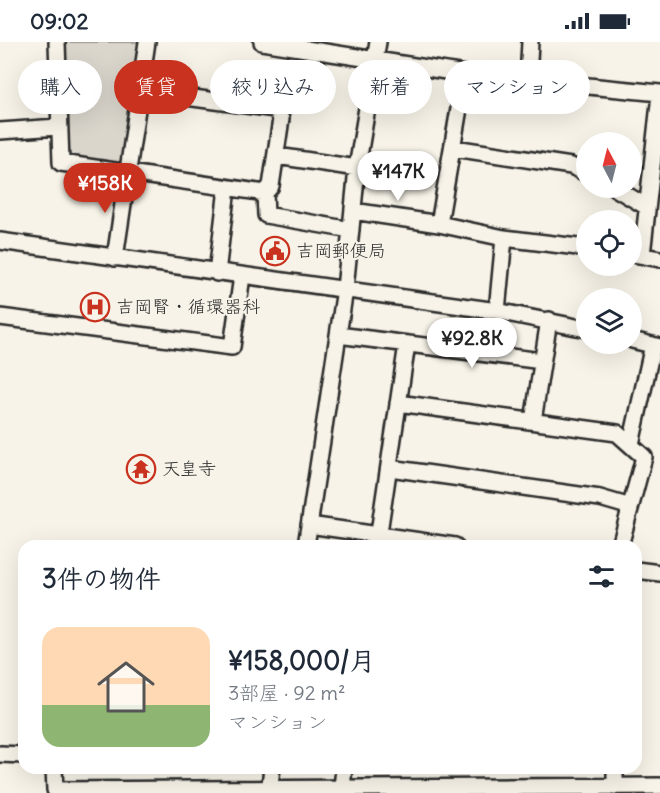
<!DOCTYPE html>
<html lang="ja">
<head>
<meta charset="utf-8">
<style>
	:root { --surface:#fff; --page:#f2f2f3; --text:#1f2937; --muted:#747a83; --accent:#c8321e }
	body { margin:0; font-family:Delius,"Klee One",sans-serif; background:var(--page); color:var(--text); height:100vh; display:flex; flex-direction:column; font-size:22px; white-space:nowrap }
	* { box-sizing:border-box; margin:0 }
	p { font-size:20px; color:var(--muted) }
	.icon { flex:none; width:33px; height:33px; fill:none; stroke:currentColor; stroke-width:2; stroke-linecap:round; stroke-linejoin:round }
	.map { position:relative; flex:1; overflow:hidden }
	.details { position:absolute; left:18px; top:498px; width:624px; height:234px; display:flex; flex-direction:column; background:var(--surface); border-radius:18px; box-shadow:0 6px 24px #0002 }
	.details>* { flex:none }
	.guide { position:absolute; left:18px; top:18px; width:624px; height:54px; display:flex; gap:12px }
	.needle { width:39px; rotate:353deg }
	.buttons { position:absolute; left:576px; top:90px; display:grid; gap:12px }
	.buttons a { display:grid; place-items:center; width:66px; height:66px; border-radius:50%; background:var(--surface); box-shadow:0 6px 24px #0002; font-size:30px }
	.price { position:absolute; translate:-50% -51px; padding:0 14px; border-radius:21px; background:#fff; color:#222; font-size:20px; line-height:39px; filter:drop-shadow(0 2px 3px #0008) }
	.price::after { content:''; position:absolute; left:50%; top:36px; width:18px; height:14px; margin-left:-9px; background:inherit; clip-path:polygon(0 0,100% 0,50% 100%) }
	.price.on { background:var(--accent); color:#fff }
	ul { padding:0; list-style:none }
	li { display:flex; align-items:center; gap:18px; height:150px; padding:0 24px }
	li span { display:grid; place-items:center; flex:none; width:168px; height:120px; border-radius:18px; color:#555 }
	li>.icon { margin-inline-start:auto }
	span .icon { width:72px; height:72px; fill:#fffc; stroke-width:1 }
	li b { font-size:26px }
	h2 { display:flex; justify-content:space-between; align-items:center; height:72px; padding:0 24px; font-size:26px }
	.chip { padding:0 21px; border-radius:27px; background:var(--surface); box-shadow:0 6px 24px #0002; font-size:21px; line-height:54px }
	.chip.on { background:var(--accent); color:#fff }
	.status { display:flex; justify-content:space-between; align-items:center; height:42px; padding:0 30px; background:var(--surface); direction:ltr }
	.status svg { height:16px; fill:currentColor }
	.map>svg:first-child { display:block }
	.green { fill:#dad6cc; stroke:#82807c; stroke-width:1.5 }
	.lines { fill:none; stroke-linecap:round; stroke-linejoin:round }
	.minor-casing { stroke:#2b2b2b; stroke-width:20 }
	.minor { stroke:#f7f3e8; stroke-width:15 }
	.labels { text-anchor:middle; stroke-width:4.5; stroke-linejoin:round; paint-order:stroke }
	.poi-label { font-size:18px; fill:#2b2b2b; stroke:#f7f3e8; text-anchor:start }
</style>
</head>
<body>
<div class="status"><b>09:02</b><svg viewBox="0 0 49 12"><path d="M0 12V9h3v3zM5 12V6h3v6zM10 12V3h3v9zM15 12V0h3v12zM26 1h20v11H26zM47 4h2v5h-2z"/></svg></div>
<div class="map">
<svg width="660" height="751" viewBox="0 0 660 751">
	<rect width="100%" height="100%" fill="#f7f3e8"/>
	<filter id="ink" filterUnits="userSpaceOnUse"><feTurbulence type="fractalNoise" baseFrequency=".0167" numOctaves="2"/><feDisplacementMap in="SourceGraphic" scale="12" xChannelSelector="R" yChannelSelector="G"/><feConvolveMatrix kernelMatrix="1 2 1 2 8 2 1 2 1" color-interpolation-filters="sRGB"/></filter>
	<g filter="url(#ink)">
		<path class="green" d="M60,0H143L125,122L118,127L64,118Z"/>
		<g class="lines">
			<g class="minor-casing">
				<path id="minor" d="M57,0L61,121L265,151L271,144L281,77L275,67L141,49
					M262,0L465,32L660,51
					M528,38L530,0
					M0,89L58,85
					M454,106L571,124L586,131
					M277,114L357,126
					M615,146L647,165
					M265,151L266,173L351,188
					M353,169L439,182L504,196L586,206
					M439,182L465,32
					M0,199L497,269L586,287
					M633,212L660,217
					M642,213L660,53
					M115,216L147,0
					M217,231L227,146
					M497,269L504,196
					M0,275L232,305L242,234
					M338,293L542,319
					M632,298L660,305
					M398,361L617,391L644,415L620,504
					M533,379L549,278
					M631,402L653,303
					M390,426L600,456L624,463L629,468
					M309,483L455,504
					M306,504L345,247L357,126L378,0
					M377,504L407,302
					M636,528L660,531
					M0,712L24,713
					M54,726L55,748L660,744
					M615,726V745
					M342,746L344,726
					M269,751L272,726"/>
			</g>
			<use href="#minor" class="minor"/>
		</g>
	</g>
	<defs>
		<g id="civic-ring" transform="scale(1.5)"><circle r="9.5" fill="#f7f3e8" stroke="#c8321e" stroke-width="1.5"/><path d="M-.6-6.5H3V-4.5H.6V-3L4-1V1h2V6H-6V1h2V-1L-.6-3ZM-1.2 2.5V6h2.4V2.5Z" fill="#c8321e"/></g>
		<g id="hospital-ring" transform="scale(1.5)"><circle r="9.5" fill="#f7f3e8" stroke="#c8321e" stroke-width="1.5"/><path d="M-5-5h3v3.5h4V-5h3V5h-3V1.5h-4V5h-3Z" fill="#c8321e"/></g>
		<g id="temple-ring" transform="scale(1.5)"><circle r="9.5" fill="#f7f3e8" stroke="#c8321e" stroke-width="1.5"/><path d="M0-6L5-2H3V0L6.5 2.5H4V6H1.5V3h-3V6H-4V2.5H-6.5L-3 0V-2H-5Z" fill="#c8321e"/></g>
	</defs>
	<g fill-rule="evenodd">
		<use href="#civic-ring" x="275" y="209"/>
		<use href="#hospital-ring" x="95" y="265"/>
		<use href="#temple-ring" x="141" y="427"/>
	</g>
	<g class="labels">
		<g class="poi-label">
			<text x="296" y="215">吉岡郵便局</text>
			<text x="116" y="271">吉岡腎・循環器科</text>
			<text x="162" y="433">天皇寺</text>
		</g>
	</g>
</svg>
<div class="buttons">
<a><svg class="needle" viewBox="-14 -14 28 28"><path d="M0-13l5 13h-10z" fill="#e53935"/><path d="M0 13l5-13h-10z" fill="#747a83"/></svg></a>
<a><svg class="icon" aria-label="locate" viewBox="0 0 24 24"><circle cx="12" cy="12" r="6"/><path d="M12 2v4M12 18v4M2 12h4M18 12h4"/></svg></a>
<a><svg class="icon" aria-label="layers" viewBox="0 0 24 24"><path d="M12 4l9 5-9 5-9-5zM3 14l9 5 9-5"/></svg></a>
</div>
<b class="price" style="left:398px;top:160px">¥147K</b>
<b class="price on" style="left:105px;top:172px">¥158K</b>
<b class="price" style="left:472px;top:327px">¥92.8K</b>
<div class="guide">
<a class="chip">購入</a>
<a class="chip on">賃貸</a>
<a class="chip">絞り込み</a>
<a class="chip">新着</a>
<a class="chip">マンション</a>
</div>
<section class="details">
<h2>3件の物件<svg class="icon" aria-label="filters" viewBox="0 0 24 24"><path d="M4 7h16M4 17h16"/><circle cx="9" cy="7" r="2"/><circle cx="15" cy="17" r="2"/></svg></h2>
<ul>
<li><span style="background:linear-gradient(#ffd9b3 65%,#8fb573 0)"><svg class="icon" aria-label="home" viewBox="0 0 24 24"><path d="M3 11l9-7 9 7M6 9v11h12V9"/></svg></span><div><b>¥158,000/月</b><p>3部屋 · 92 m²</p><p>マンション</p></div></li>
</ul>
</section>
</div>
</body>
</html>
